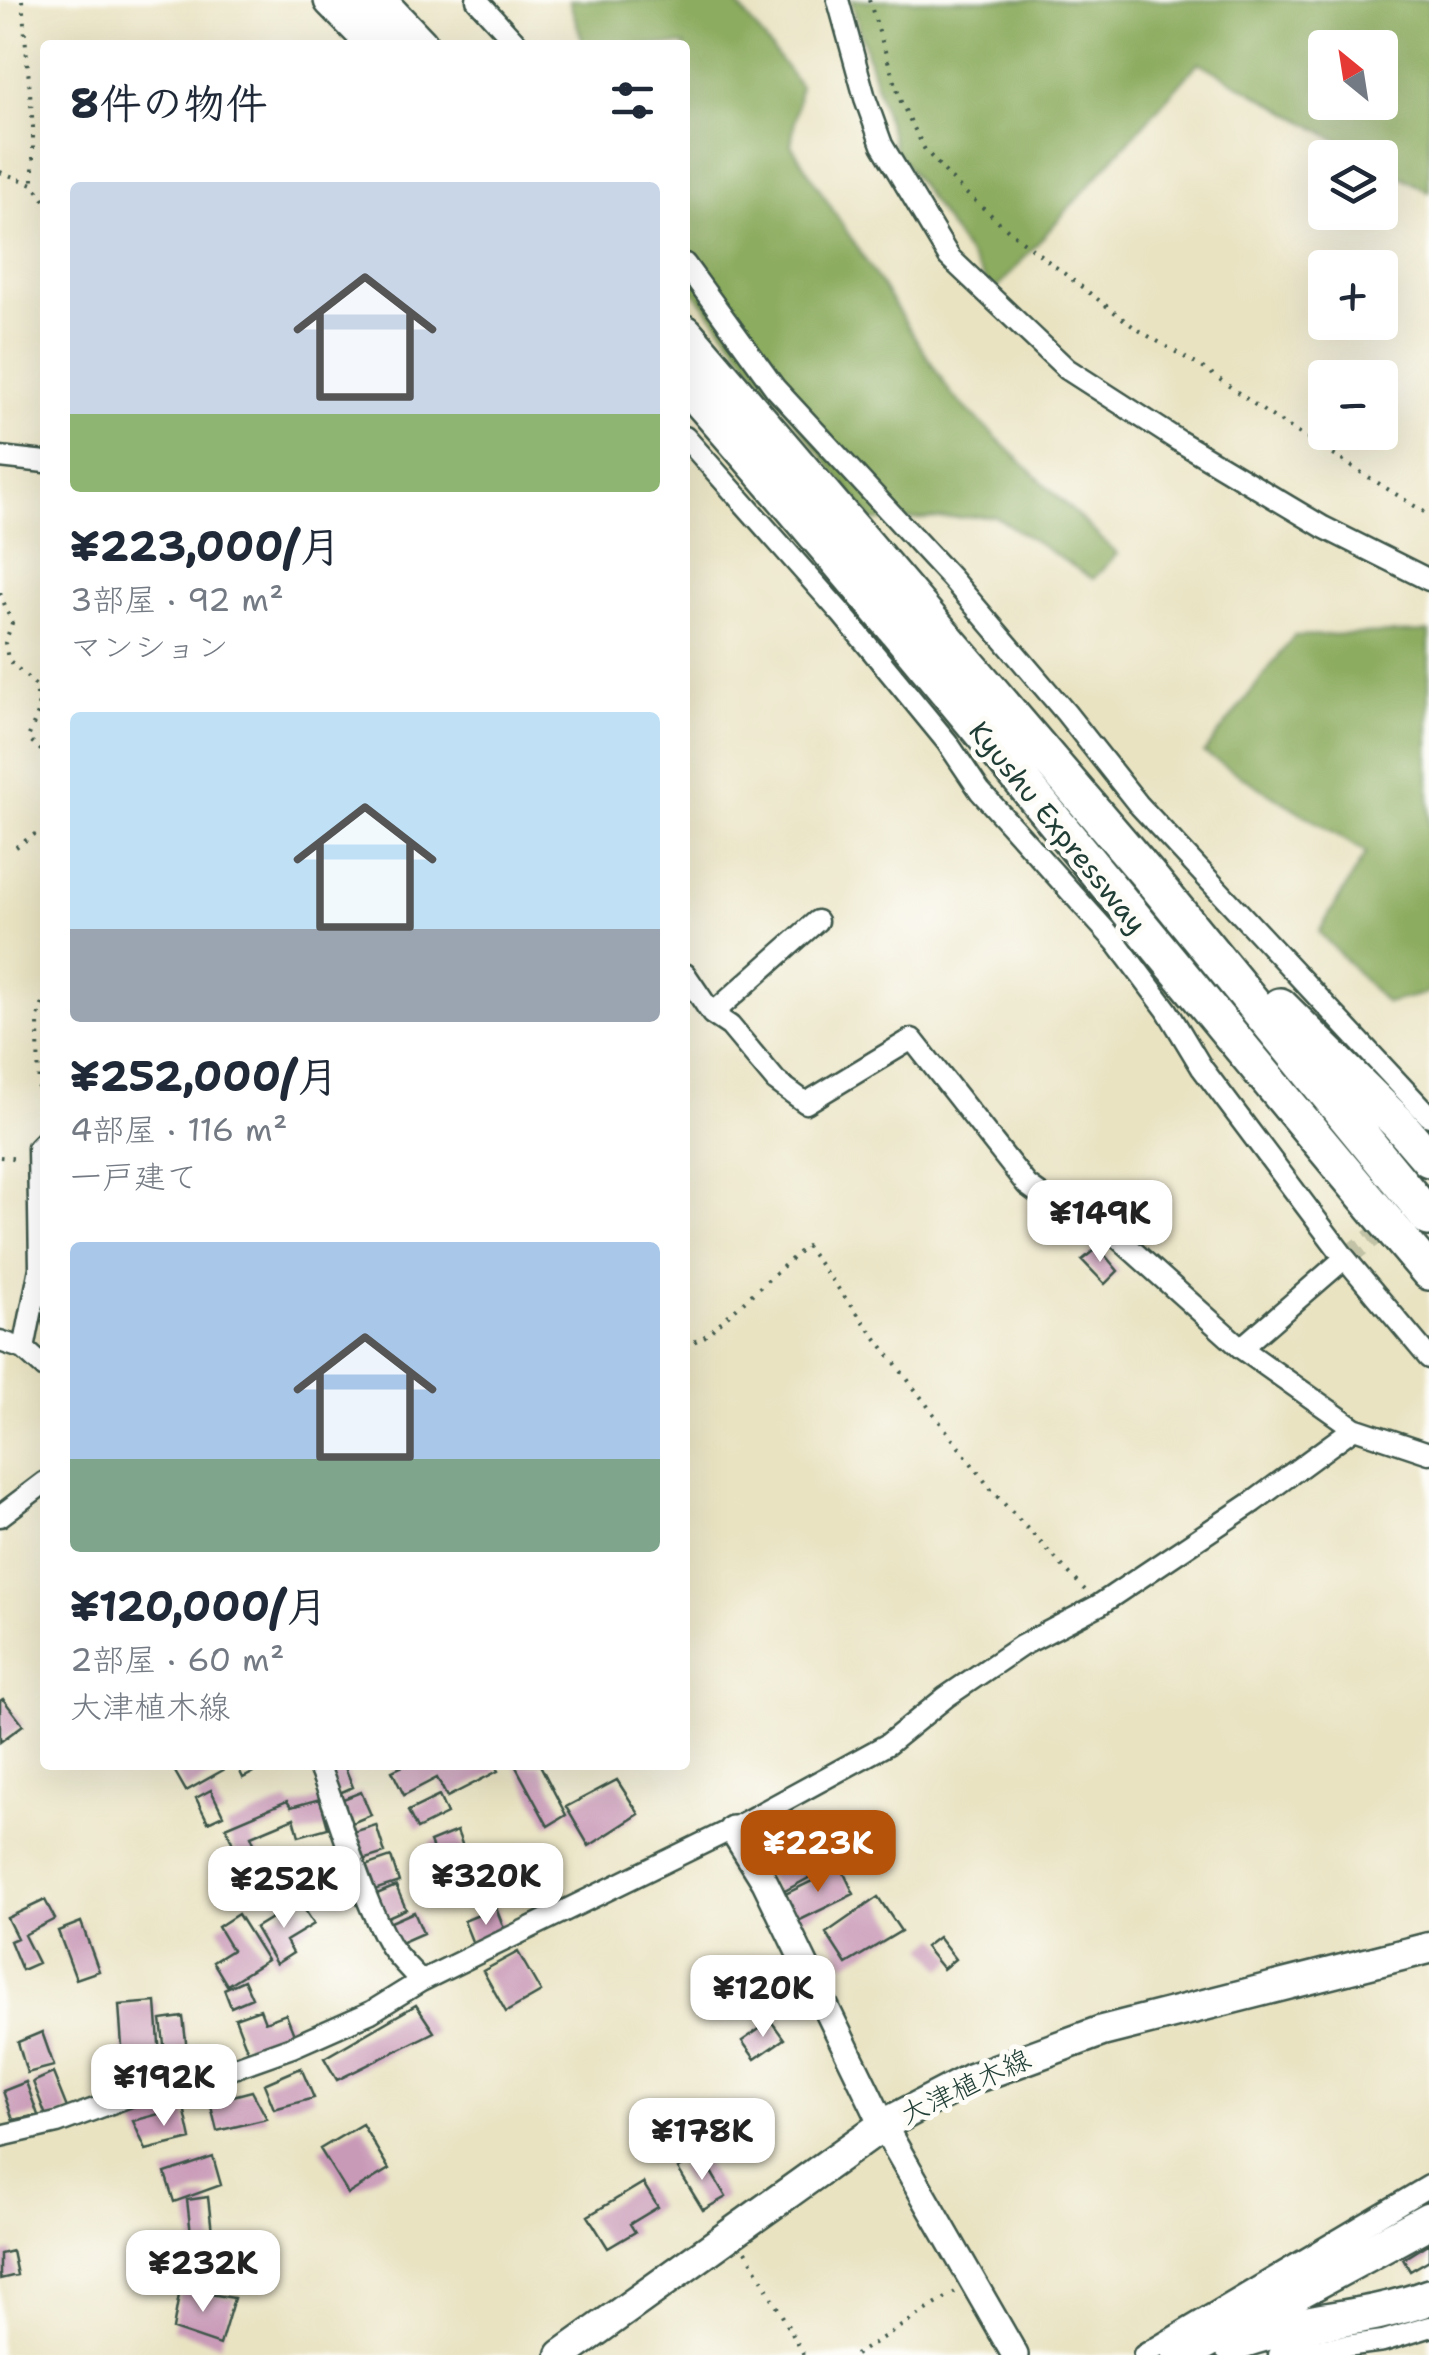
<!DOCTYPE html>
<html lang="ja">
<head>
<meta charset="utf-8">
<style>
	:root { --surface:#fff; --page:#f6f6f7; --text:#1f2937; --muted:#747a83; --accent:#b45309 }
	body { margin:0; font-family:"Shantell Sans","Klee One",sans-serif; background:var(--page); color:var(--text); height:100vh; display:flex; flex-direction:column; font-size:38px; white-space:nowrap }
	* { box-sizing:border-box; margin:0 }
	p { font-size:32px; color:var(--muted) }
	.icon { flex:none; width:55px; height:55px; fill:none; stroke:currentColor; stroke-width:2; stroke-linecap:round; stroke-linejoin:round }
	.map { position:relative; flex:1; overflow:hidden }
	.drawer { position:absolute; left:40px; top:40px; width:650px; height:1730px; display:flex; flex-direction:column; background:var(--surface); border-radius:10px; box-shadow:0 10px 40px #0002 }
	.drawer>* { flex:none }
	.needle { width:65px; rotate:330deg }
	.buttons { position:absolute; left:1308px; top:30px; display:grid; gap:20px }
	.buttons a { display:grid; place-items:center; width:90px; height:90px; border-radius:10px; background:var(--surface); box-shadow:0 10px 40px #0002; font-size:50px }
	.price { position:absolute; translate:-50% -85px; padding:0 22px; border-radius:20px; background:#fff; color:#222; font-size:32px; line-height:65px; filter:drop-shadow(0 2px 5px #0008) }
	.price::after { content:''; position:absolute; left:50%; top:60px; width:30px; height:22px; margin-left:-15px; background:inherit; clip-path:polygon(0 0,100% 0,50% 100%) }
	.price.active { background:var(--accent); color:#fff }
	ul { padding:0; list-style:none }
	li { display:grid; align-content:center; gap:20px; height:530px; padding:0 30px }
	li span { display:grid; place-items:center; height:310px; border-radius:10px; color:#555 }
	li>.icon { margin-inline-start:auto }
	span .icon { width:180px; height:180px; fill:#fffc; stroke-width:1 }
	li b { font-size:42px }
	h2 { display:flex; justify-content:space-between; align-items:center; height:120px; padding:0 30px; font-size:42px }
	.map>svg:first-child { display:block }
	.forest { fill:#8cac5f; stroke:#56744a; stroke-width:2.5; fill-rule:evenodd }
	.building { fill:#c99ab7 }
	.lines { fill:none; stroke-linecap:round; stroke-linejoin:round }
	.minor-tunnel { stroke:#c1c2a6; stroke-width:20; stroke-dasharray:20 10; stroke-linecap:butt }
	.minor-casing { stroke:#3d5649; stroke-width:25 }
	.tertiary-casing { stroke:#3d5649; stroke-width:30 }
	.primary-casing { stroke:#3d5649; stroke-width:35 }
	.motorway-casing { stroke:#3d5649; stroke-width:40 }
	.path { stroke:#3d5649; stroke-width:4; stroke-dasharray:2.5 8; stroke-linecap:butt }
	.minor { stroke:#fff; stroke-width:20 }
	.tertiary { stroke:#fff; stroke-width:25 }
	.primary { stroke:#fff; stroke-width:30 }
	.motorway { stroke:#fff; stroke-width:35 }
	.labels { text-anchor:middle; stroke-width:10; stroke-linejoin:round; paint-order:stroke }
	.street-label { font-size:28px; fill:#1f3d34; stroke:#fdfcf7 }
</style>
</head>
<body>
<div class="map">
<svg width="1429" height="2355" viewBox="0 0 1429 2355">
	<rect width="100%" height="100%" fill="#fdfcf7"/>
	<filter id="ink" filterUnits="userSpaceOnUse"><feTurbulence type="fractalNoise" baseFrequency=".01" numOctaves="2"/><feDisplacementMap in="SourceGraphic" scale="20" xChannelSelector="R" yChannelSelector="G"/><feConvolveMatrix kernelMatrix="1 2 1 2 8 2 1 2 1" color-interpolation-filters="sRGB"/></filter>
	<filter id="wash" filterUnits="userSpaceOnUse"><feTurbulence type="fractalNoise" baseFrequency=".0048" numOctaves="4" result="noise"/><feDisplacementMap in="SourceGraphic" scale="40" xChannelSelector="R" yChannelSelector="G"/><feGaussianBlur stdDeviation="2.25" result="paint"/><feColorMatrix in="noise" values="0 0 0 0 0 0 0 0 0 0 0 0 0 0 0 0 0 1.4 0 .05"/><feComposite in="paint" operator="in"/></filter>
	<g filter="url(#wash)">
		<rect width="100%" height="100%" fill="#e9e3c2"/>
		<path class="forest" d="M569,0H734L800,86L791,145L952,395L1117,554L1093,579L995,516L873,521L685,280V45H584Z
			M851,0H1429V192L1380,164V158L1368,157L1199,62L994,292L895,149ZM1325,48H1380V102H1325Z
			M1429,632V993L1386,1003L1319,932L1366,853L1204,753L1294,636Z"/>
		<g id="blocks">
			<path class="building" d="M1098,1247L1118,1271L1105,1284L1082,1260Z
				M3,1699L23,1725L0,1742V1701Z
				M183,1765H223L225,1769L186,1791L174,1770Z
				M237,1765H267L243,1778Z
				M344,1765L353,1787L335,1795L326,1773Z
				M405,1765H430L433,1769L440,1765H495L498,1771L447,1797L437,1778L404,1795L392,1771Z
				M515,1765H540L566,1815L548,1826Z
				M617,1780L639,1814L589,1846L566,1807Z
				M211,1790L223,1815L208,1822L196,1798Z
				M361,1792L371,1815L347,1825L338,1801Z
				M439,1796L447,1814L417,1829L408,1811Z
				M320,1799L328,1828L299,1836L294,1818L251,1836L267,1874L248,1882L226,1827L287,1801L291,1807Z
				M376,1825L385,1853L359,1861L350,1833Z
				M457,1831L467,1857L440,1867L430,1842Z
				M827,1832L842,1860L777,1895L762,1866Z
				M391,1857L399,1882L368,1892L359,1868Z
				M469,1867L480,1885L456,1902L444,1882Z
				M841,1867L854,1894L794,1923L781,1896Z
				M396,1886L406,1909L381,1920L372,1896Z
				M878,1897L901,1931L846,1964L826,1933Z
				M45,1900L55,1919L24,1935L38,1963L22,1970L10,1941L17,1938L7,1918Z
				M299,1901L314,1924L286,1941L293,1953L276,1964L255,1928Z
				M496,1908L507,1936L475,1949L464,1921Z
				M414,1912L423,1933L391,1947L382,1926Z
				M238,1914L267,1960L227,1985L213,1962L232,1950L218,1927Z
				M81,1922L99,1971L76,1979L58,1931Z
				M938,1937L955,1959L943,1969L925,1947Z
				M518,1952L541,1992L506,2012L483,1971Z
				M244,1980L252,1998L231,2007L224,1989Z
				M156,2002L160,2057L123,2060L119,2005Z
				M416,2005L434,2032L337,2080L324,2058Z
				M260,2009L265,2022L286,2014L296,2040L250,2057L235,2018Z
				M183,2017L189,2067L167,2069L161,2020Z
				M771,2021L784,2039L755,2059L742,2041Z
				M42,2032L54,2066L27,2073L18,2042Z
				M301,2068L314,2098L274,2109L264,2084Z
				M53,2073L69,2113L48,2121L33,2082Z
				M26,2082L38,2115L13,2120L3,2091Z
				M252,2091L267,2119L217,2131L210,2102Z
				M184,2107L191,2139L146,2150L133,2121Z
				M362,2124L389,2169L348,2194L320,2149Z
				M701,2155L726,2197L703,2210L678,2169Z
				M213,2157L221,2185L174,2202L165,2173Z
				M643,2183L658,2207L630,2224L635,2232L608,2248L588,2216Z
				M208,2197L215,2258L194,2260L187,2200Z
				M1429,2243V2260L1410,2271L1403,2259Z
				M12,2251L17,2275L0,2279V2254Z
				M180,2289L234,2298L220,2345L173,2329Z"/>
		</g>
	</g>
	<g filter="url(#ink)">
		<use href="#blocks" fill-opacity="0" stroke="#3d5649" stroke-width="2.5"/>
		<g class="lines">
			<path class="minor-tunnel" d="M1345,1258L1395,1221"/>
			<g class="minor-casing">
				<path id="minor" d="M477,0L518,45
					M838,0L865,98L882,145L949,257L1067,369L1179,441L1323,527L1429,580
					M685,264L775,388L951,578L1066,713L1138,804L1429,1116
					M685,437L841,613L947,742L980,791L1116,942L1167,1010L1202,1068L1345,1258L1429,1358
					M0,457L45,462
					M685,974L712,1014L730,1026L776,1081L806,1103L912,1039L1027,1185L1052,1203L1107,1228L1241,1348L1354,1428L1429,1453
					M712,1014L817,921
					M45,1141L38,1148L40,1268L24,1349L45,1368
					M0,1341L24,1349
					M1241,1348L1345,1258
					M0,1516L45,1482
					M318,1765C344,1825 357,1889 390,1946C398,1958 411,1970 421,1981
					M0,2136L57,2123L157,2086L222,2072L292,2047L371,2012L421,1981L732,1829L888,1744L946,1697L1021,1646L1099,1605L1253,1502L1354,1428
					M1144,2355L1429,2186
					M1279,2355L1383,2341L1429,2327"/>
			</g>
			<g class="tertiary-casing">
				<path id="tertiary" d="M732,1829L765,1882L883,2125L1015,2355"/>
			</g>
			<g class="primary-casing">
				<path id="primary" d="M562,2355L883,2125L971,2079L1102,2031L1429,1948"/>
			</g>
			<g class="motorway-casing">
				<path id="motorway" d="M332,0L376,45
					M377,0L420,45
					M685,333L1148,875L1429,1218
					M685,383C940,673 1179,978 1429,1272
					M1280,1006L1398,1123L1429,1159
					M1231,2344C1294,2319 1363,2322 1429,2297
					M1180,2355L1429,2220"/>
			</g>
			<path class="path" d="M22,0L33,127V184
				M869,0L901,102L925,150L960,188L1013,234L1135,328L1208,371L1265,412L1429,515
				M0,172L33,184L45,201
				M0,593L12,623L5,643L8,659L36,686L39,710L28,738L45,754
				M16,847L45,827
				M39,1121L38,1017L45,997
				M0,1157L20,1159
				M685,1346L704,1337L806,1246L993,1492L1086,1591
				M746,2251L804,2355
				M855,2355L957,2291"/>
			<use href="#minor" class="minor"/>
			<use href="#tertiary" class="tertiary"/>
			<use href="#primary" class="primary"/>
			<use href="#motorway" class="motorway"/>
		</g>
	</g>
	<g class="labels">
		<g class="street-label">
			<text transform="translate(1058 827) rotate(51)" y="10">Kyushu Expressway</text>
			<text transform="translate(965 2086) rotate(-25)" y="10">大津植木線</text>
		</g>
	</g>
</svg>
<div class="buttons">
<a><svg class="needle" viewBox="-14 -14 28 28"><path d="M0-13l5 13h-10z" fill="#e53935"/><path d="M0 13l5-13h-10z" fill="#747a83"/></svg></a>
<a><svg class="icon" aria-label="layers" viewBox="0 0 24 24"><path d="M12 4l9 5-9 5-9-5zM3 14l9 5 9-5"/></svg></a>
<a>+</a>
<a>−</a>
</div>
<b class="price" style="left:1100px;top:1265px">¥149K</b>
<b class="price active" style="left:818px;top:1895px">¥223K</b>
<b class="price" style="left:486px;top:1928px">¥320K</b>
<b class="price" style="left:284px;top:1931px">¥252K</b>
<b class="price" style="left:763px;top:2040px">¥120K</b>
<b class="price" style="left:164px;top:2129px">¥192K</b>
<b class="price" style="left:702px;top:2183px">¥178K</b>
<b class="price" style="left:203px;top:2315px">¥232K</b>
<section class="drawer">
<h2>8件の物件<svg class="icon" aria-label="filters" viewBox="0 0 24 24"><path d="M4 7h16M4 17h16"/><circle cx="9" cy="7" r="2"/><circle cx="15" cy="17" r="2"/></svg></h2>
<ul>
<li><span style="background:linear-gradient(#c9d6e8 75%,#8fb573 0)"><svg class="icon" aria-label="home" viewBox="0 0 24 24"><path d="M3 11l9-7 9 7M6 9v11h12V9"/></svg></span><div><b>¥223,000/月</b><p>3部屋 · 92 m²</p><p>マンション</p></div></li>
<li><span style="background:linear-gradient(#bfe0f5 70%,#9aa5b1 0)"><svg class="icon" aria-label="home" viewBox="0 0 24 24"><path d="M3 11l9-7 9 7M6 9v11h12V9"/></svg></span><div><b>¥252,000/月</b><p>4部屋 · 116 m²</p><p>一戸建て</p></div></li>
<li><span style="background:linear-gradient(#a9c7e8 70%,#7fa58c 0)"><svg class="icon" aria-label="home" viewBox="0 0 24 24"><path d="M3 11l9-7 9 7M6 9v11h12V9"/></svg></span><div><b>¥120,000/月</b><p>2部屋 · 60 m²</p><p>大津植木線</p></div></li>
</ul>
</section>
</div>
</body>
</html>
